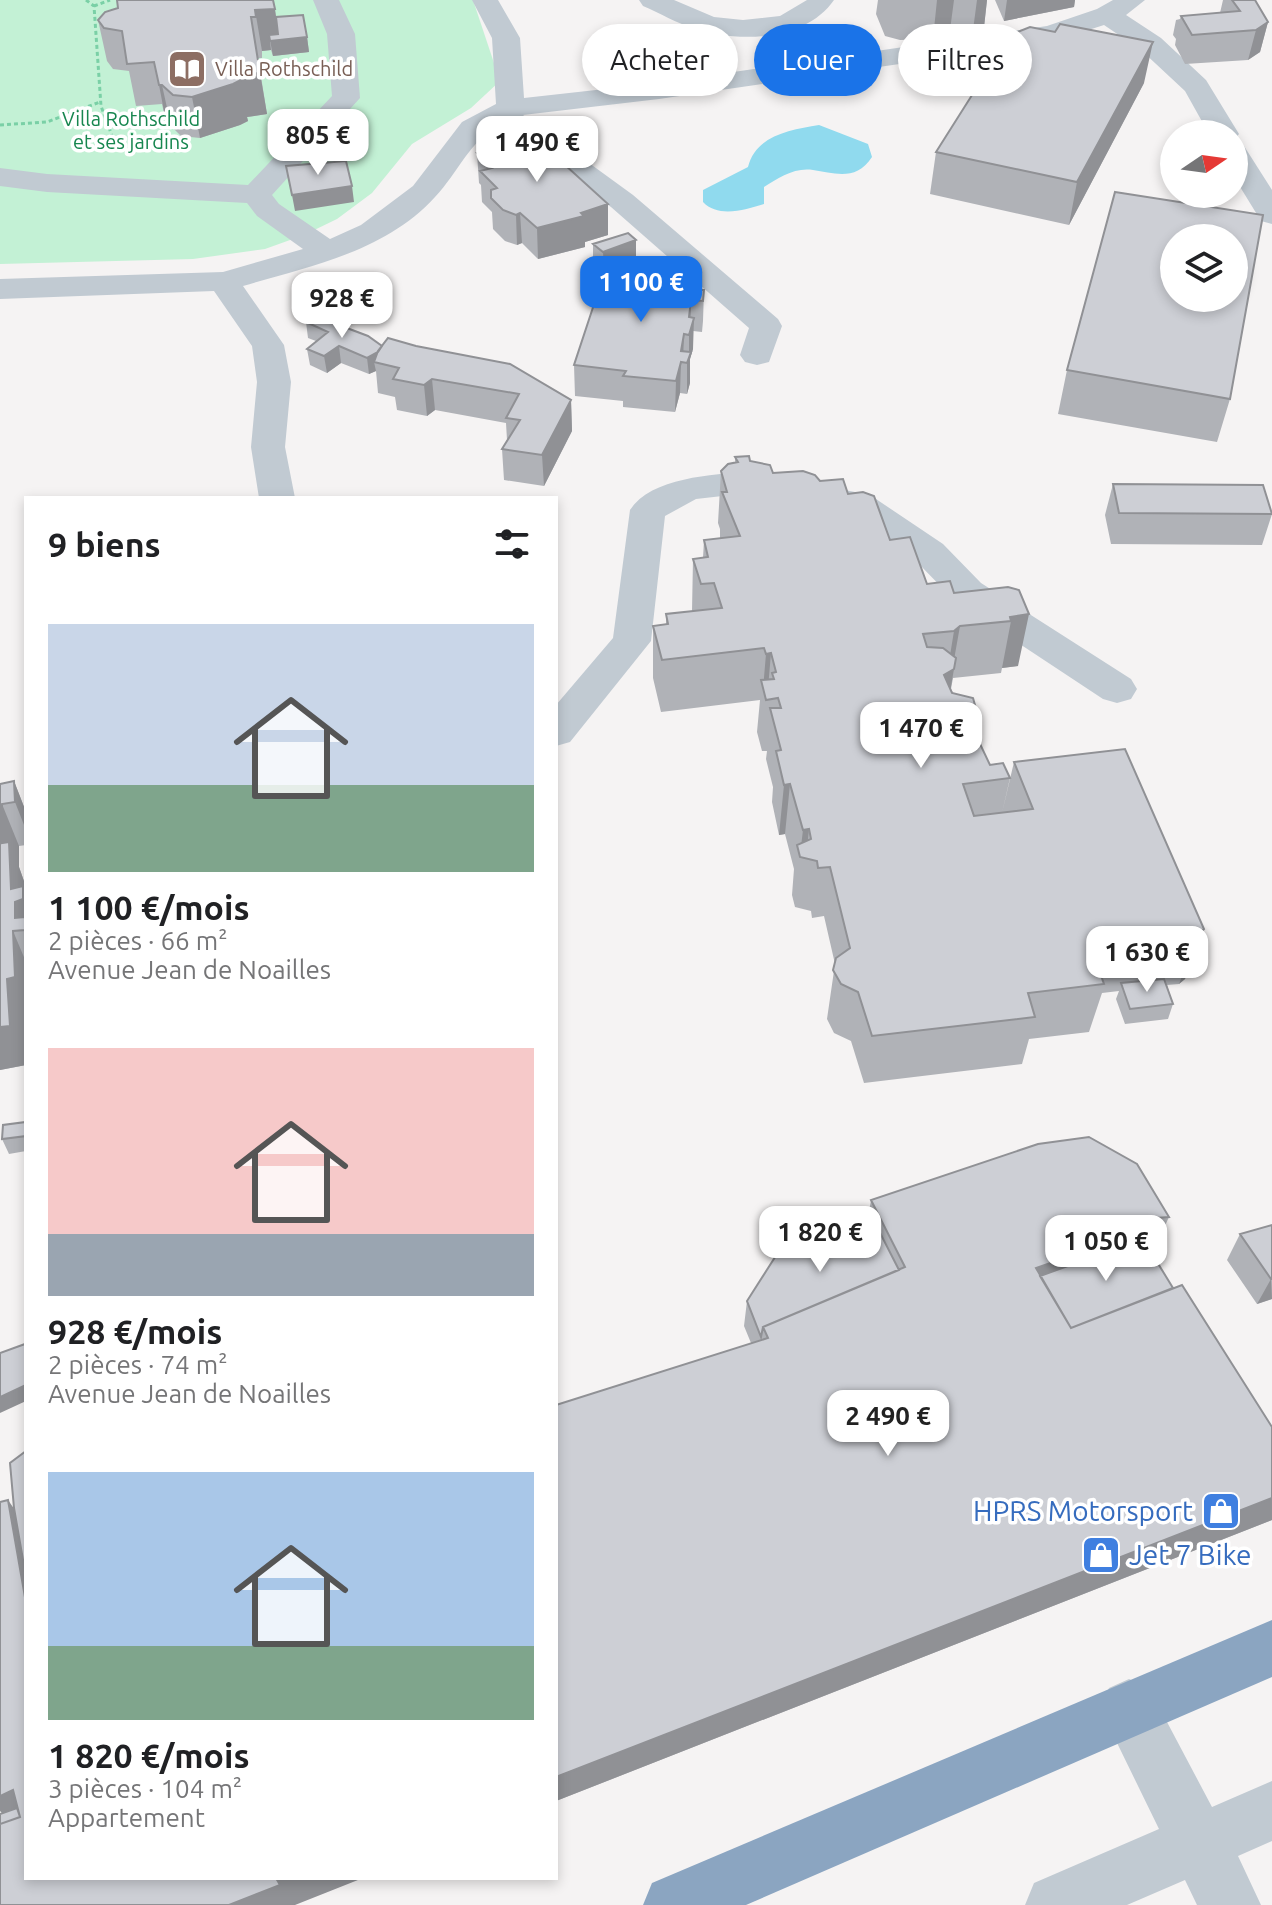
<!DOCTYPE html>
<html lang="fr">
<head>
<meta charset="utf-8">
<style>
	:root { --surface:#fff; --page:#f2f2f2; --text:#202124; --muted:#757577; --accent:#1a73e8 }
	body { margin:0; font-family:Ubuntu,sans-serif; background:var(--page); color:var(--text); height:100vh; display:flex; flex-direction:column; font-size:30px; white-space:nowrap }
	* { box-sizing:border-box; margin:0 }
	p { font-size:26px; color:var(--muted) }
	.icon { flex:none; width:44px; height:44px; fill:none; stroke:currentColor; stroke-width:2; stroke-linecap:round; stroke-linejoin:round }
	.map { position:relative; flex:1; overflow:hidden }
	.sheet { position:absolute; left:24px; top:496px; width:534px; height:1384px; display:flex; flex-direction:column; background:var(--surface); border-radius:0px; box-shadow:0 4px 12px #0003 }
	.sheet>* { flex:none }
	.banner { position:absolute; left:582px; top:24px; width:570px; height:72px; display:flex; gap:16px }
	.needle { width:52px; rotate:77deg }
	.controls { position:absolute; left:1160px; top:120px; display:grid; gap:16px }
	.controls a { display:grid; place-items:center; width:88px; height:88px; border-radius:50%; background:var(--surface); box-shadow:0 4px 12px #0003; font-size:40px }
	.price { position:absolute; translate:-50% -68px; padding:0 18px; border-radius:16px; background:#fff; color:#222; font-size:26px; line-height:52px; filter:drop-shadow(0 2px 4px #0008) }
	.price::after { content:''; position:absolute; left:50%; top:48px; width:24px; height:18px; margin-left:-12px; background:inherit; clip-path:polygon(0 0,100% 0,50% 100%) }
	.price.selected { background:var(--accent); color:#fff }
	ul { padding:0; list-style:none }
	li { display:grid; align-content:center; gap:16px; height:424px; padding:0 24px }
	li span { display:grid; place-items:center; height:248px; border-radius:0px; color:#555 }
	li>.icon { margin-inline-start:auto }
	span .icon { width:144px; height:144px; fill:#fffc; stroke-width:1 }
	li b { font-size:34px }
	h2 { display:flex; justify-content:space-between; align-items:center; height:96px; padding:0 24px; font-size:34px }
	.chip { padding:0 28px; border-radius:36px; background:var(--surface); box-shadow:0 4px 12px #0003; font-size:28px; line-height:72px }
	.chip.selected { background:var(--accent); color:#fff }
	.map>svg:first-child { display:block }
	.green { fill:#c3f1d5 }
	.water { fill:#90daee }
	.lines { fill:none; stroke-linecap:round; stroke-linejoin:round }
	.path { stroke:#7ad0a6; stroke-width:3; stroke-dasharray:4 3; stroke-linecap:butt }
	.minor { fill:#c1cad2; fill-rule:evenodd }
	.highway { fill:#8ba5c1; fill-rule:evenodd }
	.wall { fill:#b0b2b7 }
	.shaded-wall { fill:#909195 }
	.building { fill:#cdcfd5; stroke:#909195; stroke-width:2; fill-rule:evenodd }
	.labels { text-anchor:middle; stroke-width:7; stroke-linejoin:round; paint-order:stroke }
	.far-education-label { font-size:20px; fill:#785e54; stroke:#fff; text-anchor:start }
	.far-park-label { font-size:20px; fill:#17864f; stroke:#fff }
	.near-shop-label { font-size:28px; fill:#366cbe; stroke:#fff; text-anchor:end }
</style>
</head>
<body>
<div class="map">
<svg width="1272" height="1905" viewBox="0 0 1272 1905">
	<rect width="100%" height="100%" fill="#f5f3f3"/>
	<path class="green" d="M0,0H473L500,81L471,108L412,144L372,193L337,219L304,235L265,249L193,259L0,264Z"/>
	<path class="water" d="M819,125L868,144L872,157C856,182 834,173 813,170C795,167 778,178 764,187V204C745,210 718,218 703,202V190L748,167C756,135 790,130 819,125Z"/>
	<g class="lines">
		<path class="path" d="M86,0L94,6L101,106L115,144
			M94,6L110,0
			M0,125L47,122L100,102"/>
		<path class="minor" d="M313,0H339L355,34L360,98L272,195L279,204L330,239L361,225L413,186L462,122L496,104L492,38L472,0H498L520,38L524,98L659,83L1047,26L1097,9L1113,0H1145L1126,15L1161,38L1206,80L1239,134L1234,140V134H1209L1185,91L1141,50L1104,25L1051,42L659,99L523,115L633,195L778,319L782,326L769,362L757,365L745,362L740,355L749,328L611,207L500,125C469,141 458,173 435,197C385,252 310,266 243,286L284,345L291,382L285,447L295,498H259L251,447L257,382L252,346L214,291L0,299V279L223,272L303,249L257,216L247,203L47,192L0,186V168L47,174L248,185L332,96L327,34Z
			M639,0H674L714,17L743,20L780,16L807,0H834C806,41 739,43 695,29C676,23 660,13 643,6Z
			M1234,143L1244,146L1272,190V224L1261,221L1234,177Z
			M749,471L870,495L943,544L981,583L1131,679L1137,689L1131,699L1117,703L1103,699L955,601L917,562L846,512L749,493L696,499L665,516L651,641L570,742L556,746V705L613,638L630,510C651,477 713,475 749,471Z
			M1129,1679L1149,1688L1212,1807L1272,1781V1841L1238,1856L1261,1905H1197L1185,1880L1127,1905H1025L1034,1883L1159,1829L1100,1708L1109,1688Z"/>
		<path class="highway" d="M1272,1620V1677L746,1905H643L652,1883Z"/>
	</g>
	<path class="wall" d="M273,0L276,17L307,37L309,52L273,56L271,50L262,51V58H258L267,114L247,117L248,121L240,125L200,138L181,136L171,126L167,127L162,104L136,106L129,71L113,69L107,61L98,20Z
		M878,0H987L984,27L973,30H950L945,37L933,39L900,40L885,36L876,14Z
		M995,0H1075L1074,7L1004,21Z
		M1223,0H1255L1268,22L1260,52L1248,60L1185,64L1175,45L1176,39L1173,35L1176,20L1180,19L1181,16L1220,13Z
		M1144,83L1069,225L930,194L936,152Z
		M477,153L608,235L585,242V247L538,259L522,243L517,245L505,241L493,229L492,212L482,202L481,185L479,183Z
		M593,244L636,256L604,268L593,260Z
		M701,273L700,290H704L703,321L702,332L693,331V349L690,359V383L687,394L680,393L675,412L623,407V401L575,396L574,365L651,274Z
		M306,322L382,346L571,400L572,431L544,486L504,480L502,449L507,440L506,423L435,410L427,416L397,410L395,397L378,393L376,371L369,374L341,363L327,373L310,365L307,349L316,341L308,338Z
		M1067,370L1230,399L1217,442L1058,414Z
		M735,457L750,461L773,473L820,481L848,494L890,540L927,584L954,593L1008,587L1018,666L1002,668L1001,673L953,678L951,689L973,729L990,765L1010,778L1002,813L1014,762L1204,929L1185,979L1179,984L1167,985L1173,1004L1168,1019L1125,1024L1116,999L1119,991L1102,993L1089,1032L1029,1039L1022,1064L864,1083L851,1041L834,1033L827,1019L835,964L824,916L812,918L811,911L795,907L792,895L794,869L785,834L779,835L772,802L773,787L766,759L767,751H762L757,732L760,700L661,712L653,678V626L666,624V614L692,611L693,559L703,558L704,540L720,538V529L718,523L721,471L735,463Z
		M1113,484L1272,514L1262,545L1111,544L1105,515Z
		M14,781L26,812V845L19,846V867L25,884L26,894V1018L24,1019L26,1065L0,1070V784Z
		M26,1122V1151L9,1154L2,1139Z
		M871,1200L1169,1217L1152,1254L1173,1288L1272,1427V1520L556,1801L751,1343L744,1326L747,1301L793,1254L867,1224Z
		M1272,1225V1299L1257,1304L1227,1260L1240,1234Z"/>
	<path class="shaded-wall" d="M937,0H954L950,30L945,37L933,39Z
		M977,0H987L984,27L973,30Z
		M1007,0H1075L1074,7L1004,21Z
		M275,9L279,40L307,37L309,52L273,56L269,35L271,50L262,51L255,10Z
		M1268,22L1260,52L1248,60L1256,30Z
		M1153,42L1144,83L1069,225L1077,182Z
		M260,73L267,114L247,117L248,121L240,125L200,138L192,97L239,75Z
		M159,85H162L171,126L167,127Z
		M352,186L354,202L295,211L292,195Z
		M608,204V235L585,242V247L538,259L537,228Z
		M520,213L522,243L517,245L516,215Z
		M636,240V256L604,268L603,252Z
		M691,300L690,331L694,318L693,349L690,359V383L687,394V363L689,358V317Z
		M684,334L683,362H681L680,393L675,412L676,381Z
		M339,346L341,363L327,373L324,356Z
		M385,348L374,362L376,371L369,374L367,358Z
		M432,379L435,410L427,416L424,385Z
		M571,400L572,431L544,486L542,455Z
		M1029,614L1018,666L1002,668L1011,621L1010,617Z
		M960,626L952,671L954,669L945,721L944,675L947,674L954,631Z
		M771,653L767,700L763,689L766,654Z
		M977,712L967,763L964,721Z
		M14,781L26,812V830L15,802Z
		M790,784L785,834L779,835L784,785Z
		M2,804L19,846V867L25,884L26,933L15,918L2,843Z
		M809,829L806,859L800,855L803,830Z
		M1204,929L1185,979L1179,984L1198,935Z
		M13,931L26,962V1018L24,1019L26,1065L0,1070V1027Z
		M1148,1229L1132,1266L1044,1297L1036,1268Z
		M1271,1279L1272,1299L1257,1304Z
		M26,1385V1401L0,1413V1397Z
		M1272,1498V1520L556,1801V1777Z
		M8,1500L26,1526V1603Z
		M13,1790L26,1803L13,1824L0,1811V1796Z
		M278,1878H363L295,1905H229L277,1881Z"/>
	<path class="building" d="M117,0H273L275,9L255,10L256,17H251L260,73L239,75L241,80L233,84L192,97L173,95L162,85H159L154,62L127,64L122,31L104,28L98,20L105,12L118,8Z
		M1232,0H1255L1268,22L1256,30L1192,35L1181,16L1240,11Z
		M303,15L307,37L270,41L269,35L278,34L276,17Z
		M1060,24L1153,42L1077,182L936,152L1010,35L1030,27L1055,32Z
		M532,135L608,204L581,213L584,216L537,228L520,213L516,215L503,210L491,198V190L497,188L480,171L492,168L477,153Z
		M346,161L352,186L292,195L286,166Z
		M1115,192L1263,215L1230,399L1067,370ZM1174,238H1234V298H1174Z
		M628,233L636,240L603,252L593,244Z
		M652,269L701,273L698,290H704L703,301L691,300L689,317L694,318L689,335L684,334L681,351L691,352L687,363L681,362L676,381L623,376L626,371L574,365L605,271L651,274Z
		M315,316L368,336L382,346L378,352L367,358L339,346L324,356L307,349L328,332L306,322Z
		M388,338L416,346L510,364L571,400L542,455L502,449L520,420L506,418L519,394L432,379L424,385L393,379L399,368L374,362L378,351Z
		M749,456L750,461L770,465L773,473L803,471L815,475L820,481L843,479L848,494L863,492L874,496L890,540L910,537L927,584L950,581L954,593L1008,587L1019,590L1029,614L1010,617L1011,621L960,626L954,631L923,634L927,647L943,648L956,658L954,669L944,675L952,693L973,698L977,712L964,721L969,732L973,729L990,765L1003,763L1010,778L963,784L974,816L1033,809L1014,762L1125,749L1204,929L1198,935L1091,947L1104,984L1028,993L1035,1017L872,1036L858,992L841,984L833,970L836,958L850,948L830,867L818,868L817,861L800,857L797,845L811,839L809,829L803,830L790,784L784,785L776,751L781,750L770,708H781L778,698L766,700L761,680L774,679L772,673L776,672L771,653L766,654L764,648L662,660L653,626L668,624L666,614L722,608L714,583L701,584L693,559L708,557L704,540L740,536L722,492H727L721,471L728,464L738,462L735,457Z
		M1113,484L1263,485L1272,514L1119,513Z
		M14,781L15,802L2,804V843L9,842L11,889L23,886V899L15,902V918L25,917V930L13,931L15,977L7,979L10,1026L0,1027V784Z
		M1164,979L1173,1004L1130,1009L1121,983Z
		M26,1122V1136L2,1139L3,1125Z
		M1089,1137L1137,1164L1169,1217L1140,1219L1148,1229L1036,1268L1071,1328L1182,1285L1272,1427V1498L556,1777V1405L768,1338L763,1327L905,1267L871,1200L1038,1144Z
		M874,1221L899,1270L763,1327L761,1337L747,1301L786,1240L793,1254Z
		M1272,1225V1279H1271L1240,1234Z
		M1143,1239L1173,1288L1071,1328L1040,1276Z
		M25,1344L26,1385L0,1397V1353Z
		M26,1451V1577L14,1508L10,1463Z
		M8,1500L26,1603V1878H276L280,1885L229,1905H0V1824L20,1817L13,1790L0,1796V1502Z
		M17,1808L20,1817L0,1824V1814Z"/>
	<defs>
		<g id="library-square" transform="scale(2)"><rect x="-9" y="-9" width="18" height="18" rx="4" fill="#8d6e63" stroke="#fff"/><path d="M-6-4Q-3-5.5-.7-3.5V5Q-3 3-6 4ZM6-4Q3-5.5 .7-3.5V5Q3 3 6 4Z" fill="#fff"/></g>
		<g id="shop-square" transform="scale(2)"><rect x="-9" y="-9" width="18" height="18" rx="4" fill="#3f7fe0" stroke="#fff"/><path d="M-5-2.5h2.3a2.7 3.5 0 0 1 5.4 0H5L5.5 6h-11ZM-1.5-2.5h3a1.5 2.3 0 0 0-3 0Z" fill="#fff"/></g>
	</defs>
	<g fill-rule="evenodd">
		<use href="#library-square" x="187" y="69"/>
		<use href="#shop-square" x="1221" y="1511"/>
		<use href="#shop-square" x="1101" y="1555"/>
	</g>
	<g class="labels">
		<g class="far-education-label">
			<text x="215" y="76">Villa Rothschild</text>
		</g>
		<g class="far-park-label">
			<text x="131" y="126">Villa Rothschild<tspan x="131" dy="23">et ses jardins</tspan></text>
		</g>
		<g class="near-shop-label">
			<text x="1193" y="1521">HPRS Motorsport</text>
			<text x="1129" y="1565" text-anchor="start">Jet 7 Bike</text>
		</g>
	</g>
</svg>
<div class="controls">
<a><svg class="needle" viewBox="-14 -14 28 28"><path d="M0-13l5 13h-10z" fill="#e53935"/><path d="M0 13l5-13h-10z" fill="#757577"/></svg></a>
<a><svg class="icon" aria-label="layers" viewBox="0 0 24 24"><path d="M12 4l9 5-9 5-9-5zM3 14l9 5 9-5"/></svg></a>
</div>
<b class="price" style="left:318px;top:177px">805 €</b>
<b class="price" style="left:537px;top:184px">1 490 €</b>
<b class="price selected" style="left:641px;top:324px">1 100 €</b>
<b class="price" style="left:342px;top:340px">928 €</b>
<b class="price" style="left:921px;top:770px">1 470 €</b>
<b class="price" style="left:1147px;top:994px">1 630 €</b>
<b class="price" style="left:820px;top:1274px">1 820 €</b>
<b class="price" style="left:1106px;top:1283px">1 050 €</b>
<b class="price" style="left:888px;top:1458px">2 490 €</b>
<div class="banner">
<a class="chip">Acheter</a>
<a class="chip selected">Louer</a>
<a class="chip">Filtres</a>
</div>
<section class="sheet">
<h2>9 biens<svg class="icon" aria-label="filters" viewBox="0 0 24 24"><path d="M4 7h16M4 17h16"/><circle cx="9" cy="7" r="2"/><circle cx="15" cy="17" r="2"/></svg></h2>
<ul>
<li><span style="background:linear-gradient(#c9d6e8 65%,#7fa58c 0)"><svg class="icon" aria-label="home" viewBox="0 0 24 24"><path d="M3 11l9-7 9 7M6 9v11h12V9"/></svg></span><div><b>1 100 €/mois</b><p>2 pièces · 66 m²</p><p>Avenue Jean de Noailles</p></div></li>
<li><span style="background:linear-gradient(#f6c9c9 75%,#9aa5b1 0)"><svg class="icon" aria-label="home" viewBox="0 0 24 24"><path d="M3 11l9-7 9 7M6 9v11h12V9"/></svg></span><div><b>928 €/mois</b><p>2 pièces · 74 m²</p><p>Avenue Jean de Noailles</p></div></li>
<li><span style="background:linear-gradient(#a9c7e8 70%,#7fa58c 0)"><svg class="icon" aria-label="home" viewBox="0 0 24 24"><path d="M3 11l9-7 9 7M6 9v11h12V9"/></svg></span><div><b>1 820 €/mois</b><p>3 pièces · 104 m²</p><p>Appartement</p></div></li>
</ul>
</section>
</div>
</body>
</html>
